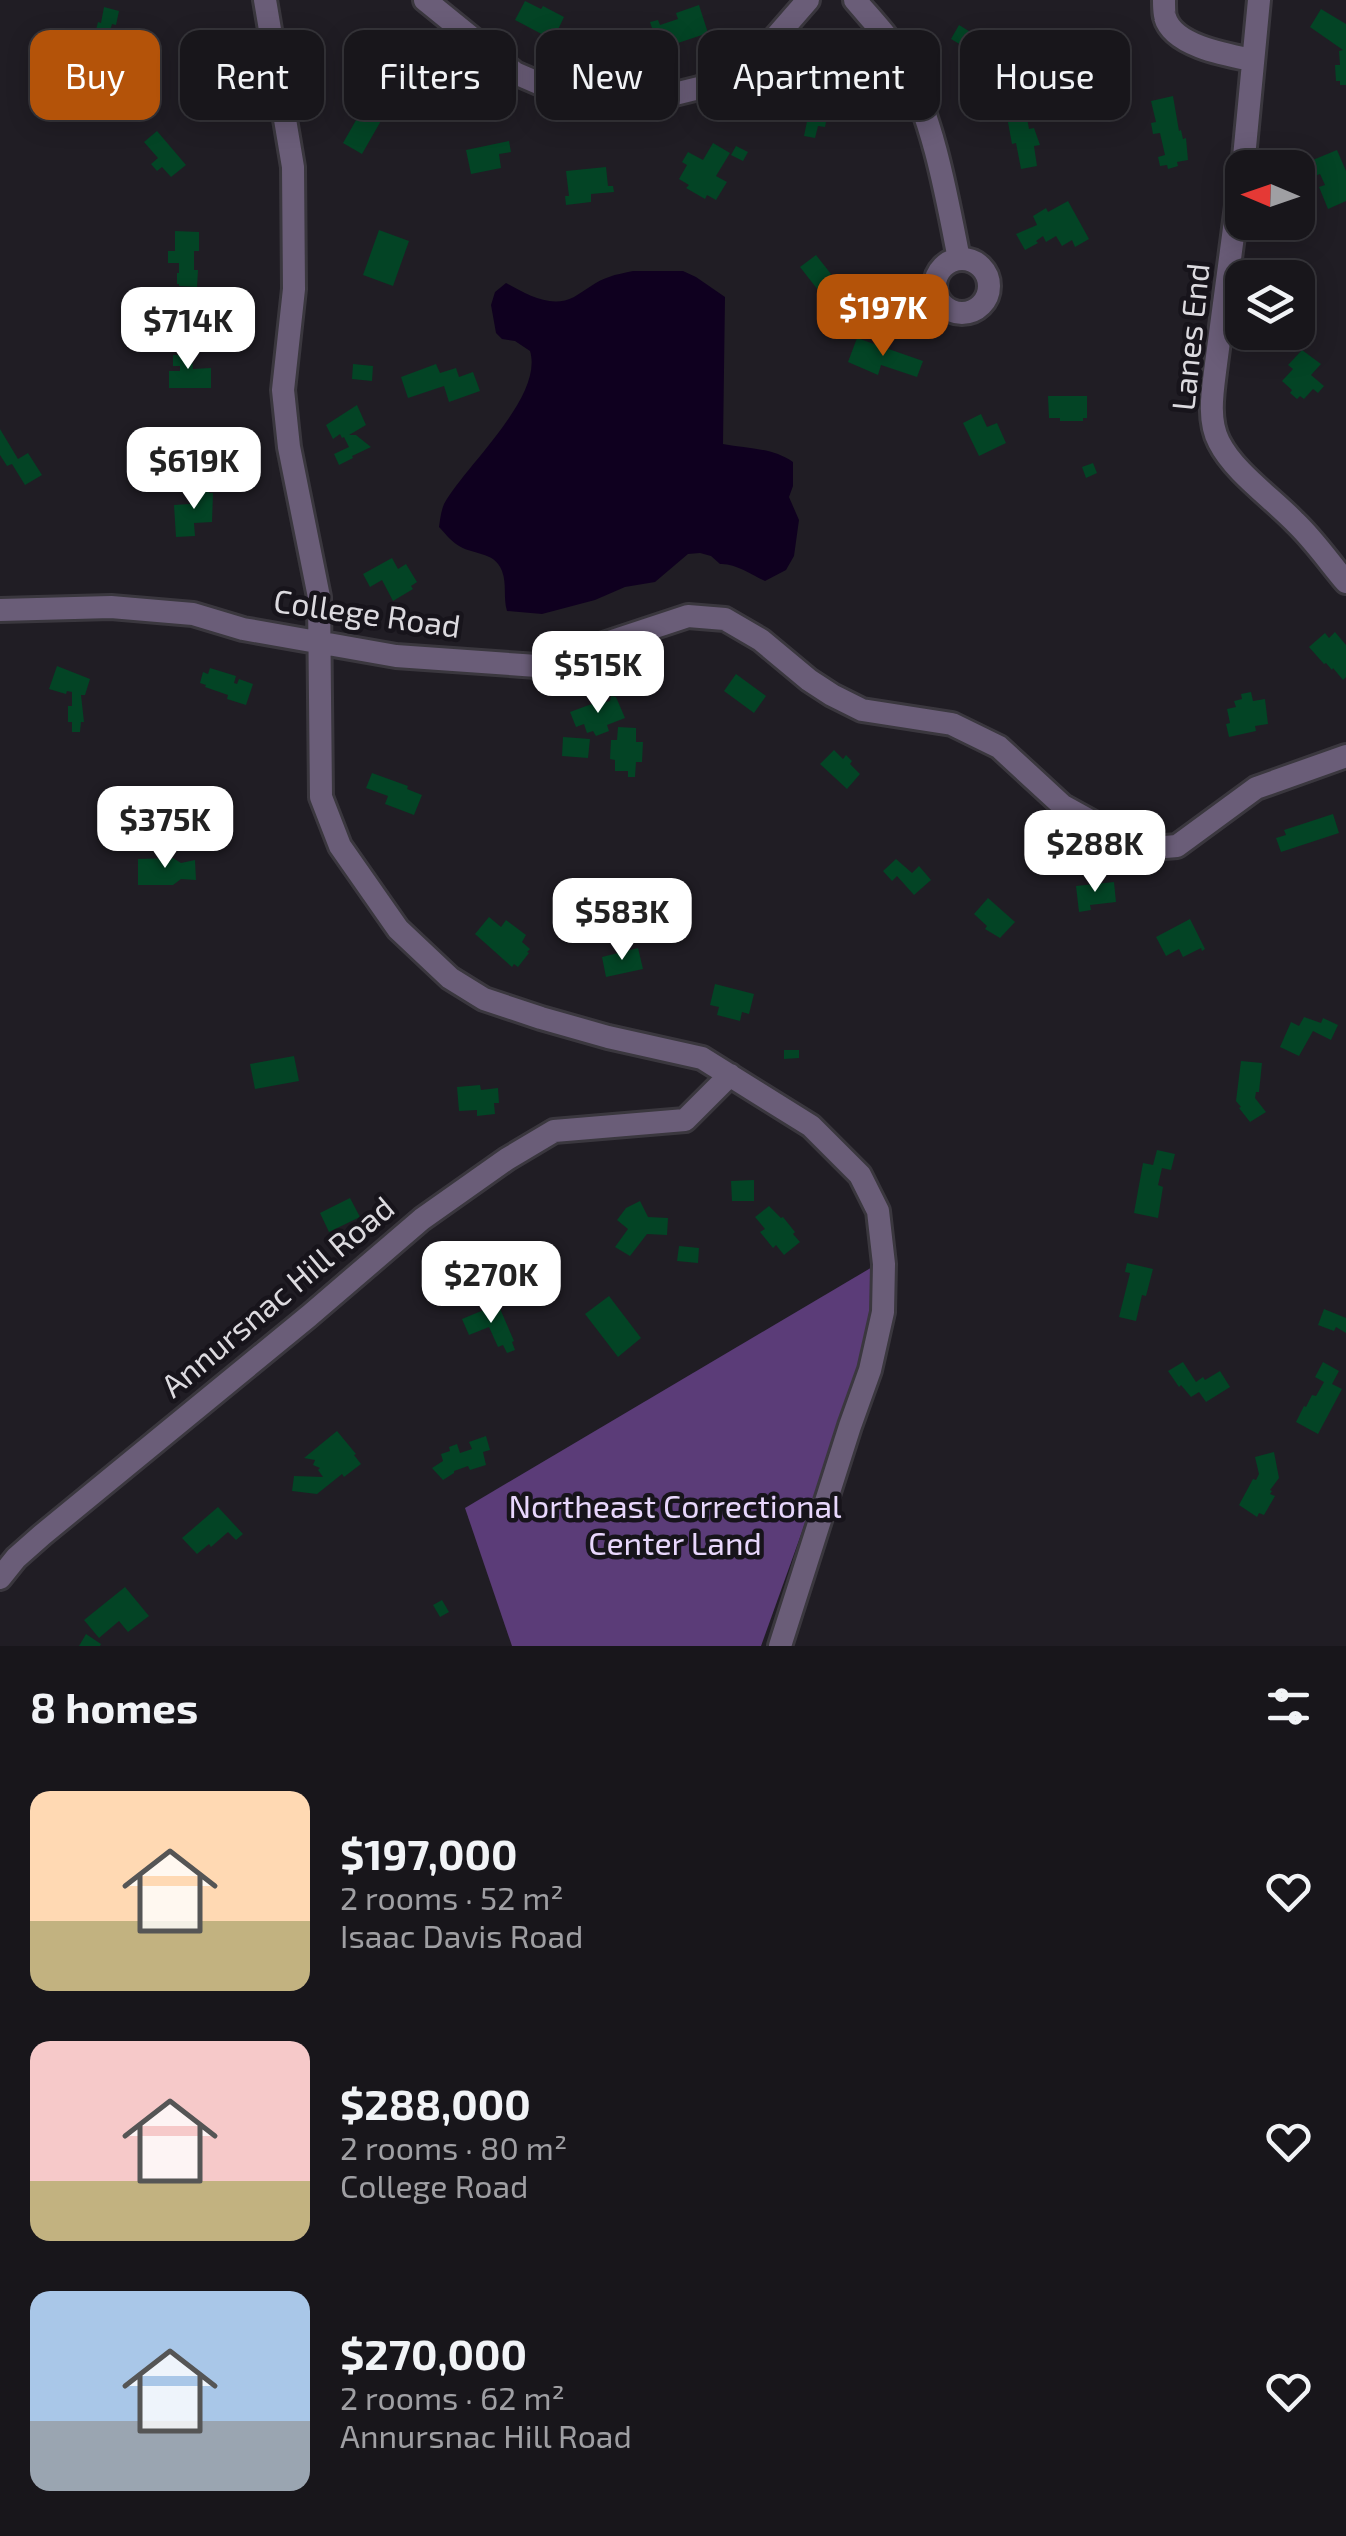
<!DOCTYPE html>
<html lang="en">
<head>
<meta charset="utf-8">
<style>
	:root { --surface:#18161b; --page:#252328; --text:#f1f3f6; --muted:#9f9fa3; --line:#36353a; --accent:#b45309 }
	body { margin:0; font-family:"Exo 2",sans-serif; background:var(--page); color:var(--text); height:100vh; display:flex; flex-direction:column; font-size:38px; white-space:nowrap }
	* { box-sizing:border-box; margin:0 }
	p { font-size:32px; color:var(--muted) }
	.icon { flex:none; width:55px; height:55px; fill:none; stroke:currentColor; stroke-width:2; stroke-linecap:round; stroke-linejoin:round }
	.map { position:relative; height:1646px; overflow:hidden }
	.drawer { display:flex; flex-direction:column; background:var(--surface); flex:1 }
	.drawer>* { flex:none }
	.banner { position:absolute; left:30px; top:30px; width:1288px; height:90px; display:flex; gap:20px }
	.needle { width:65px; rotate:272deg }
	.controls { position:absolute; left:1225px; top:150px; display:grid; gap:20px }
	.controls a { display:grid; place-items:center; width:90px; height:90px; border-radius:20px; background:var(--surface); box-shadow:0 5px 25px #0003,0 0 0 2px var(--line); font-size:50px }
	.price { position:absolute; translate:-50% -85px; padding:0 22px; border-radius:20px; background:#fff; color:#222; font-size:32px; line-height:65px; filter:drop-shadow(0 2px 5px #0008) }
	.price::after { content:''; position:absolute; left:50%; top:60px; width:30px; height:22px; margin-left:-15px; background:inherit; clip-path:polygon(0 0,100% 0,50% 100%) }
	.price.selected { background:var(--accent); color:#fff }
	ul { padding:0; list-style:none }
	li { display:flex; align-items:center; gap:30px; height:250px; padding:0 30px }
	li span { display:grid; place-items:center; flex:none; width:280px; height:200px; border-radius:20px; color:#555 }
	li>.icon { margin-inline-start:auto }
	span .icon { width:120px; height:120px; fill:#fffc; stroke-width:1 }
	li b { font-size:42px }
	h2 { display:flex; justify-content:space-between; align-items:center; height:120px; padding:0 30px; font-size:42px }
	.chip { padding:0 35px; border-radius:20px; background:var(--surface); box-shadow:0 5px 25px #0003,0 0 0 2px var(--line); font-size:35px; line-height:90px }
	.chip.selected { background:var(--accent); color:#fff }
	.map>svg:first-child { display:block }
	.forest { fill:#5b3c78 }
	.water { fill:#0f001f }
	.building { fill:#034425 }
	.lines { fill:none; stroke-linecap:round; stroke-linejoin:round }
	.minor-casing { stroke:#3a373e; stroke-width:28 }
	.minor { stroke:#6a5d78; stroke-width:22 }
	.labels { text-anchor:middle; stroke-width:9; stroke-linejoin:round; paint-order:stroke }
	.street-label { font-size:32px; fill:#dcdadf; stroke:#17141b }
	.park-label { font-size:32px; fill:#e8d7fc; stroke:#17141b }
</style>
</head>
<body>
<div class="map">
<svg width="1346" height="1646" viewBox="0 0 1346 1646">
	<rect width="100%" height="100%" fill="#201d24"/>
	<path class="forest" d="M874,1266L876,1287L869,1345L761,1646H512L465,1508Z"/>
	<path class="water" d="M633,271H683L696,277L725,297L723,444C747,449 772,447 793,462V486L789,497L799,520L794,556L786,570L765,581C752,575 735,563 720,564L711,556L700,553L688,554L655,582L625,587L595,600L542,614L507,611C503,598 507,584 502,571C494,550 472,556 456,544C450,540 444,532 439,527C440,520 441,511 444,504C465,466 544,397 530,351L515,341L502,339L496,333L491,305L495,292L506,283C526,294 551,309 574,297C586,290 596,281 609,277C616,274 625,273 633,271Z"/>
	<path class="building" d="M525,1L541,9L543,6L564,17L553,40L515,20Z
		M699,5L708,33L648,53L641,32L652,28L650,22L658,20L660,25L678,19L676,13Z
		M104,7L119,11L116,25L112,24L110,31L121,34L115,56L97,52L102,32L96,30L98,22L101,23Z
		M1321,9L1346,24V85H1340V81H1336L1335,65H1340L1339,51L1343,50L1310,27Z
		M959,25L977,36L982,29L989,34L986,40L997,47L986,65L966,52L968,49L951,39Z
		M798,88L832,92L825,127L818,126L815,138L804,136L811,102L796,99Z
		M1173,96L1179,131L1181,130L1183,139L1186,138L1188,160L1177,162L1178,166L1168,169L1167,165L1160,166L1158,157L1165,155L1160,133L1153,134L1151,123L1156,122L1151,101Z
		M363,108L382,119L362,154L343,143Z
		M1026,113L1029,129L1034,128L1040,145L1034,146L1037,166L1021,169L1016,143L1012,144L1007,117Z
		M157,131L186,165L171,177L162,167L157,171L151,164L158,158L144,142Z
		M509,141L511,152L499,154L501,168L471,174L466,150Z
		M713,143L730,153L716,176L727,182L716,200L707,195L705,199L686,188L689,185L679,179L687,165L682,162L688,152L703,160Z
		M736,146L748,152L743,161L731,155Z
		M1337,150L1346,171V201L1328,209L1319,187L1325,185L1320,174L1315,176L1308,162Z
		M606,167L608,186H613L614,192L591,194V202L566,205L565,196H569L566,171Z
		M1068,201L1089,239L1075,247L1072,240L1062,246L1056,236L1046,242L1043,236L1036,241L1038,243L1025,250L1016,234L1037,225L1033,216L1046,208L1048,212Z
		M379,230L409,241L393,286L363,275Z
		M175,231L199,232V251H194V270H198L197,287L179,286V284H177V273H179V263H168V251H175Z
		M816,255L831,274L829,276L840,290L831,297L829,295L825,299L800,267Z
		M857,338L923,361L917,377L881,365L878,375L848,362Z
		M178,347H191L193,369L211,368V388H169V371H180V366H173V355H178Z
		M1302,350L1321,364L1311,375L1324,386L1318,393L1313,389L1304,399L1300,396L1297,399L1290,393L1292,390L1282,381L1293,369L1288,365Z
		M353,364L373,366L372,381L352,379Z
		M436,364L440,373L456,368L459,377L473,372L480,391L449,402L444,386L408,398L401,377Z
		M1048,396H1087V418H1083V421H1060V418H1049Z
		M357,405L366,425L349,435H356L371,447L352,456L353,458L339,465L334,454L349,447L344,437L342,438L340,434L333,439L326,425Z
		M981,414L987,427L997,423L1006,443L979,456L963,423Z
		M0,429L18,459L28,453L42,475L25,485L12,464L7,466L0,455Z
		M173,462L174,477L146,479L145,464Z
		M1093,463L1097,473L1086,478L1082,467Z
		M209,486V493H213L212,522L194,523L195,536L176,537L174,505L190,504L189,491L198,490V487Z
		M392,558L398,569L406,564L417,582L411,586L413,589L393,601L382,580L370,587L363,574Z
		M1335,632L1346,645V677L1343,680L1333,668L1332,670L1326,663L1324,664L1309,647L1325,633L1329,638Z
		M57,666L90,679L85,695H81L84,722H81L80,732H72V722H68V706H72V692L67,691L66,694L49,689Z
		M210,668L236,676L234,683L237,684L239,679L253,684L246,705L227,699L228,695L205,687L206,685L200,683L203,672L208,674Z
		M736,674L766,696L754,713L724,691Z
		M1251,692L1253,701L1265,699L1268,724L1255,726L1256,731L1229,737L1226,724L1230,723L1227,709L1236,707L1234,701L1242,699L1241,694Z
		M611,696L616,697L625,718L607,725L609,731L596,736L593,731L587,733L584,724L576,727L570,712L597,702V700L604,698L606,702L610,701Z
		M618,727L636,728V742H643L642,762H636L635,777H628V771H615V760L610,759L611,740H617Z
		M563,737L590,739L588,758L562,756Z
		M834,750L843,759L846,755L852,761L850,764L860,774L847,789L820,764Z
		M372,773L408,786L407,789L422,795L414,815L385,804L388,796L366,788Z
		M1333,814L1339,833L1281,852L1276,838L1286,835L1284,830Z
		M173,858L181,863L195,860L196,880L181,879L173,885H138V859Z
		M896,859L912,873L919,866L931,880L914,895L897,876L892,881L883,871Z
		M1114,882L1116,902L1090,905L1091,910L1079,912L1076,886Z
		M988,898L1015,922L1000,938L985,929L987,926L974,914Z
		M489,917L501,927L506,920L526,935L522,942L530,949L527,952L529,953L518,967L514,964L512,967L475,934Z
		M1190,919L1205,949L1202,951L1201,948L1183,957L1179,949L1166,956L1156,937Z
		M638,948L643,969L606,977L602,957Z
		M715,984L754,994L749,1014L742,1012L740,1021L717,1015L719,1007L710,1005Z
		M1304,1017L1321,1023L1323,1018L1338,1025L1331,1040L1313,1031L1299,1056L1280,1047L1291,1022L1299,1026Z
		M784,1050H799V1058L784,1059Z
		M294,1056L299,1081L255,1089L250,1064Z
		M1241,1061L1262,1063L1259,1092H1256L1255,1098L1266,1112L1250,1122L1239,1108L1241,1107L1236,1101Z
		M480,1085L481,1090L498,1088L499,1103H494L495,1114L477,1116V1110L459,1111L457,1087Z
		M1157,1150L1175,1154L1171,1170L1162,1168L1158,1185L1163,1187L1158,1218L1134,1213L1143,1163L1153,1165Z
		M754,1180V1201H732L731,1181Z
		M350,1198L360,1217L329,1232L320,1213Z
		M640,1201L648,1217L668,1218L667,1235L647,1234L630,1256L615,1247L628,1229L617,1220L626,1208Z
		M769,1206L781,1218L783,1217L795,1232L793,1234L800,1242L784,1255L776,1245L773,1248L760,1232L765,1229L755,1217Z
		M679,1246L699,1248L698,1263L677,1261Z
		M1127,1263L1153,1269L1146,1296L1142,1295L1136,1321L1119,1317L1130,1273L1125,1272Z
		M609,1296L641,1338L618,1357L585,1314Z
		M498,1304L514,1341L512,1342L515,1350L507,1353L503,1345L498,1347L489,1327L469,1335L462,1319Z
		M1324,1309L1346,1318V1333L1336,1327L1334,1331L1318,1325Z
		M1183,1362L1196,1382L1203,1377L1205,1380L1220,1371L1230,1387L1206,1402L1199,1392L1191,1397L1181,1385L1179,1387L1168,1371Z
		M1323,1362L1339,1371L1332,1384L1342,1389L1318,1434L1296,1422L1304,1406L1306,1407L1312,1395L1316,1396L1324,1382L1315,1377Z
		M337,1431L356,1454L354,1455L361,1464L344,1477L342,1474L317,1494L292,1491L294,1476L323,1477L318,1470L320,1468L313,1465L315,1460L304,1458Z
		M486,1436L490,1450L483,1452L486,1465L470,1470L468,1466L454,1471V1473L443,1480L432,1468L443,1461L441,1454L450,1451L449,1447L457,1444L460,1453L472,1449L469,1442Z
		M1274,1452L1279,1478L1270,1490L1272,1491L1270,1494L1275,1496L1264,1515L1259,1513L1257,1517L1239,1505L1253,1479L1256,1480L1259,1474L1255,1457Z
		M218,1507L243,1534L236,1540L228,1532L211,1547L209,1544L197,1554L182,1538Z
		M125,1587L149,1616L128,1632L119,1621L99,1638L84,1620Z
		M442,1600L449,1612L440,1617L433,1605Z
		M86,1634L101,1644L100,1646H79Z"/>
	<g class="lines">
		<g class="minor-casing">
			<path id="minor" d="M265,0L293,167L294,289L283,390L289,447L319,597L321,797L340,846L398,929L450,978L484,999L541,1018L608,1037L702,1058L811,1126L860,1175L878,1211L884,1264L883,1312L870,1370L850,1426L780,1646
				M425,0L515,73L573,98L638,103L699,88L736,75L754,62L808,0
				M855,0C871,19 892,40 903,62C934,123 946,193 959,259
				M1164,0C1164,1 1164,16 1165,17C1173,46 1227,55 1253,60
				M1242,168L1216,364C1213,389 1207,419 1219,442C1234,472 1272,498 1295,522C1314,540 1329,562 1346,582
				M1243,168L1259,0
				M935 286a27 27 0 1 1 54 0a27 27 0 1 1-54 0Z
				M0,610L111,607L193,614L243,629L396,656L537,666L688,616L725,619L761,640L809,680L832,695L862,710L952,724L999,747L1063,806L1141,849L1177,846L1256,788L1346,756
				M0,1578L16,1558L42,1535L309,1316L422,1219L507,1159L554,1131L685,1120L730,1075"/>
		</g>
		<use href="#minor" class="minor"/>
	</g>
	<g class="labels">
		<g class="street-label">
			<text transform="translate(1191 337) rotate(-84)" y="11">Lanes End</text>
			<text transform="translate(367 614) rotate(8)" y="11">College Road</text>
			<text transform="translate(278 1297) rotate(-40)" y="11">Annursnac Hill Road</text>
		</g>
		<g class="park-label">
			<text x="675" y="1518">Northeast Correctional<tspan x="675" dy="37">Center Land</tspan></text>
		</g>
	</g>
</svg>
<div class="controls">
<a><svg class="needle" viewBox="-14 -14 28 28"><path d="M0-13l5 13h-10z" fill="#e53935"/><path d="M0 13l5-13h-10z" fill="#9f9fa3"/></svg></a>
<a><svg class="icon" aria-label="layers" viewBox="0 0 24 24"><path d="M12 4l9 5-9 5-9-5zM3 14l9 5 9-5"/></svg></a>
</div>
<b class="price selected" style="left:883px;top:359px">$197K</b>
<b class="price" style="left:188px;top:372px">$714K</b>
<b class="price" style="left:194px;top:512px">$619K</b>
<b class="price" style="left:598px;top:716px">$515K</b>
<b class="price" style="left:165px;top:871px">$375K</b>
<b class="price" style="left:1095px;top:895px">$288K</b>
<b class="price" style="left:622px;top:963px">$583K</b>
<b class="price" style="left:491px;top:1326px">$270K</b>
<div class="banner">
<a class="chip selected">Buy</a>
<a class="chip">Rent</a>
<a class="chip">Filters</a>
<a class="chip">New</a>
<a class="chip">Apartment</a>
<a class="chip">House</a>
</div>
</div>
<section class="drawer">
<h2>8 homes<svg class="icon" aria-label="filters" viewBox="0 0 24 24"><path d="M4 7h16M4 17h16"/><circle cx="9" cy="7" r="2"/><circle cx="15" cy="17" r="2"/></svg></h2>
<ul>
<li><span style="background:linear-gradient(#ffd9b3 65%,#c2b280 0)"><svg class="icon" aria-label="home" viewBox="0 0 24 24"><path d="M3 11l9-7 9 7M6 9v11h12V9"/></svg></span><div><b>$197,000</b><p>2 rooms · 52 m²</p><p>Isaac Davis Road</p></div><svg class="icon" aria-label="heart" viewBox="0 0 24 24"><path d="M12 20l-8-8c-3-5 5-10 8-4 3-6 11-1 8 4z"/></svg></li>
<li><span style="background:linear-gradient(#f6c9c9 70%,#c2b280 0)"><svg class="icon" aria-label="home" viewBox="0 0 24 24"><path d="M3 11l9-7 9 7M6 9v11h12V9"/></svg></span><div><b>$288,000</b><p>2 rooms · 80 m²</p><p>College Road</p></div><svg class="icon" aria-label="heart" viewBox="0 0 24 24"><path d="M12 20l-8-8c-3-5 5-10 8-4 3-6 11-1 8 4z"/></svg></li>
<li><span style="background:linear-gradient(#a9c7e8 65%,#9aa5b1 0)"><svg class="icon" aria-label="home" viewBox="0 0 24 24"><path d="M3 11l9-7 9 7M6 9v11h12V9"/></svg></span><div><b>$270,000</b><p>2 rooms · 62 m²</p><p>Annursnac Hill Road</p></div><svg class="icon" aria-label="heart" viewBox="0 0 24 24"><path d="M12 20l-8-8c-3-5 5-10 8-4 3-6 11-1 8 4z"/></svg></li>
</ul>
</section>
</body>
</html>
